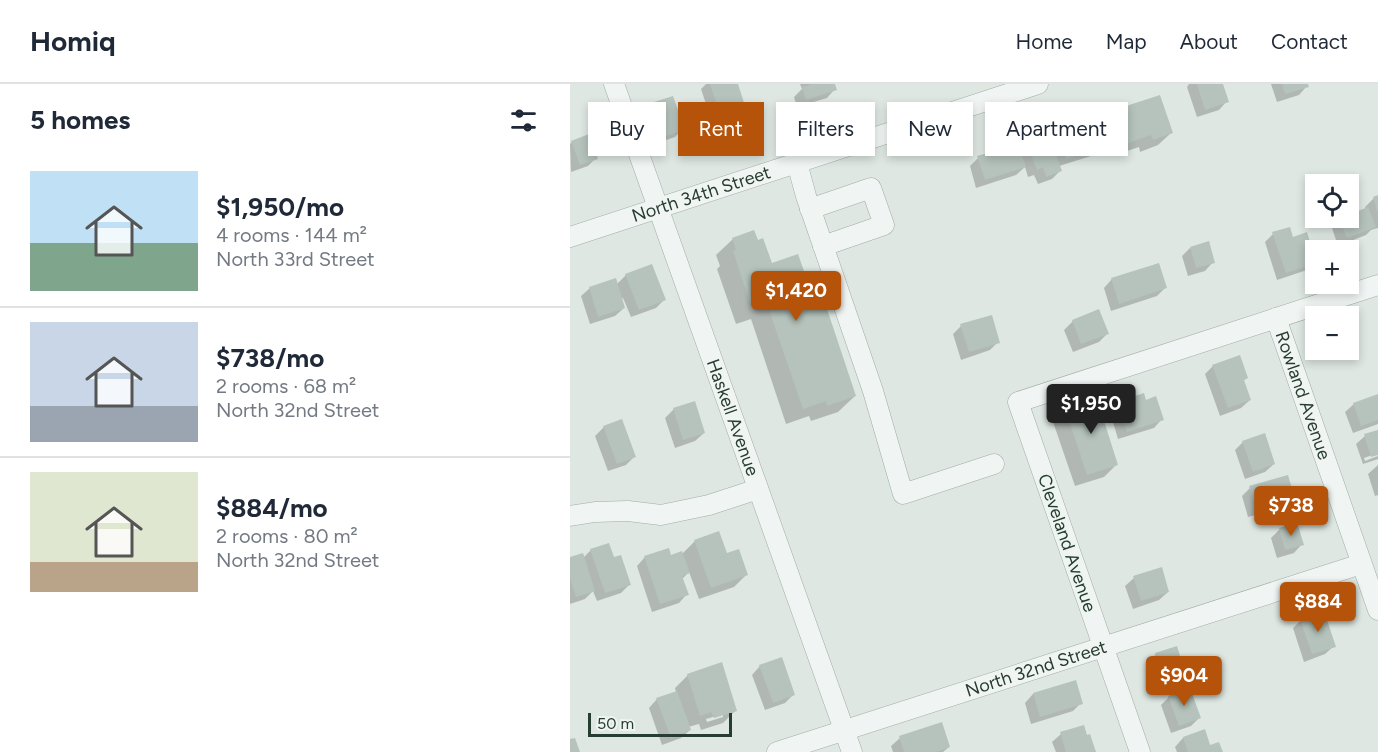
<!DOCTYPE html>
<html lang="en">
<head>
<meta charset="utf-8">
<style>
	:root { --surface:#fff; --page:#f6f6f7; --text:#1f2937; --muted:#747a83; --line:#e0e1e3; --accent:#b45309 }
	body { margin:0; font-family:Figtree,sans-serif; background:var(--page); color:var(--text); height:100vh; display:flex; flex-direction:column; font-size:22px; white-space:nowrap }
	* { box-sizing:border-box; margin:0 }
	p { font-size:20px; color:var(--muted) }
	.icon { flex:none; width:33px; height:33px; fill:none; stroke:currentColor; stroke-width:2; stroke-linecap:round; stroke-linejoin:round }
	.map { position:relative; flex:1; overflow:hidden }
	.sheet { display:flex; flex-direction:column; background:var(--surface); width:570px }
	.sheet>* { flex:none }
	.guide { position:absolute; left:18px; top:18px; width:570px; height:54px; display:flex; gap:12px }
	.tools { position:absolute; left:735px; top:90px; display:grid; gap:12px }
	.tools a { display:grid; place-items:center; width:54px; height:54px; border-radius:0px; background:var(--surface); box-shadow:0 3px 9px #0003; font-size:30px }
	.scale { position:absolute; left:18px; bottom:15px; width:144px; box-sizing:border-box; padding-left:6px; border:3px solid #283d32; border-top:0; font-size:16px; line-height:21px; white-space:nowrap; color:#283d32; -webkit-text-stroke:4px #edf5f0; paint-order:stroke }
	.price { position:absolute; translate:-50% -51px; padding:0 14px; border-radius:6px; background:var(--accent); color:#fff; font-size:20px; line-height:39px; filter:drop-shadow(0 2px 3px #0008) }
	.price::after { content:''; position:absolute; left:50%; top:36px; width:18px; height:14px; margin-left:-9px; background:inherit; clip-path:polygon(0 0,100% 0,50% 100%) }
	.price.on { background:#222; color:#fff }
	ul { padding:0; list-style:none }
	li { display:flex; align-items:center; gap:18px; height:150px; padding:0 30px }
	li+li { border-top:2px solid var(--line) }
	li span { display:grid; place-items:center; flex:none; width:168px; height:120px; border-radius:0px; color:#555 }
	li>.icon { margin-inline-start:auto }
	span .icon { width:72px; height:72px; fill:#fffc; stroke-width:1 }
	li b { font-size:26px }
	h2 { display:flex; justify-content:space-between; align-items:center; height:72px; padding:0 30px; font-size:26px }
	.tag { padding:0 21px; border-radius:0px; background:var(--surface); box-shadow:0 3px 9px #0003; font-size:21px; line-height:54px }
	.tag.on { background:var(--accent); color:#fff }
	header { display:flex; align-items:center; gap:36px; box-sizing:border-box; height:84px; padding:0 30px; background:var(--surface); border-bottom:2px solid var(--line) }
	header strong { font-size:28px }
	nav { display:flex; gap:33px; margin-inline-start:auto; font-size:21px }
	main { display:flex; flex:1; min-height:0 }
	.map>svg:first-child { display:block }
	.shadow { fill:#0003; fill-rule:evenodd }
	.building { fill:#b5c3bc }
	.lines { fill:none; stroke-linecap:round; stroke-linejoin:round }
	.minor-casing { stroke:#a0ada6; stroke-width:21 }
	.minor { stroke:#f0f5f3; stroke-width:20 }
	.labels { text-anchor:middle; stroke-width:6; stroke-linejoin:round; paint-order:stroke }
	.street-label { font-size:18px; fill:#283d32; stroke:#edf5f0 }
</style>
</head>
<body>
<header>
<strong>Homiq</strong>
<nav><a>Home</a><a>Map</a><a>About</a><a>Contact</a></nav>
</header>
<main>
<section class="sheet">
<h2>5 homes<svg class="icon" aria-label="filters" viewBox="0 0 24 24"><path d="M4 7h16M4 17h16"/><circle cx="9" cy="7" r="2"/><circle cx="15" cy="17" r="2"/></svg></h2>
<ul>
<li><span style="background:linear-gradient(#bfe0f5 60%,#7fa58c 0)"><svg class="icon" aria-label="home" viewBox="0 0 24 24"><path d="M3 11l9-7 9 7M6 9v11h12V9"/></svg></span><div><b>$1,950/mo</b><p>4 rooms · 144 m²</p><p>North 33rd Street</p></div></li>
<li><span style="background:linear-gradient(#c9d6e8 70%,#9aa5b1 0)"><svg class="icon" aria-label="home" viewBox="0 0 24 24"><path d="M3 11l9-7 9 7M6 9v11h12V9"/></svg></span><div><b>$738/mo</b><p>2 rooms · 68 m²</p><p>North 32nd Street</p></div></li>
<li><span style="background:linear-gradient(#dfe7d0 75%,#b9a48a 0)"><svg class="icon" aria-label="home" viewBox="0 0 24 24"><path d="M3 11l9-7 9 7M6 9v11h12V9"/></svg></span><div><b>$884/mo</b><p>2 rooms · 80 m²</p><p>North 32nd Street</p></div></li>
</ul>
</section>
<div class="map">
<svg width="808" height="668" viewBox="0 0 808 668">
	<rect width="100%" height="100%" fill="#dee7e2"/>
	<path class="shadow" d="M136,0H167L176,31L168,39L145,47L131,5Z
		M230,0H264L265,5L257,14L227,23L224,13L232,5Z
		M619,0H651L657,17L649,26L627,33L617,3Z
		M701,0H736L737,2L729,11L707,18Z
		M82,21L113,45L105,53L85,60L74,29Z
		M548,27L601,49L588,61L570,68L569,63L545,71L542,60L534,68L489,82L490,87L482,95L468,100L464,91L458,93L455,83L446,91L406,104L400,82L408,74L449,66L457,58L479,55L487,47L536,39Z
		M2,58L26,74L18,82L1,88L0,60Z
		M808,113V144L801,146L796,151L768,162L762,144L770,136L796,126L795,123L804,114Z
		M703,150L722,154L745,178L737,186L707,196L695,158Z
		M163,155L240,208L285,312L268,328L241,337L239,332L216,340L181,235L166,240L147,185L150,182L146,171Z
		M620,164L643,178L635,187L618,192L612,172Z
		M56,191L94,216L86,224L61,233L53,214L51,215L54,224L45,232L20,240L11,212L20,204L46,201Z
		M542,195L595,204L587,212L541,227L534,204Z
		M503,237L537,250L529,258L503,268L494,246Z
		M778,238L786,262L778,270L758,276L755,266L747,269L746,266H778Z
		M391,242L428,258L420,266L391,276L383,250Z
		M643,282L677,294L673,297L680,316L671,324L650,332L635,290Z
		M808,311V340L783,349L775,328L784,320Z
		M575,317L592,335L584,344L548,355L540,328L548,319Z
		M494,319L518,326L547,380L534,393L505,402L481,332Z
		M104,325L134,349L125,357L105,364L95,334Z
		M34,343L64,373L56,381L38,387L25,352Z
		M808,347V369L794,374L795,377L808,372V375L793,380L786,360L795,352Z
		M673,358L704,380L695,388L675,395L665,366Z
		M808,381V411L805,412L798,390Z
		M680,404L723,414L715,423L678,433L672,412Z
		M726,441L732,460L724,469L707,474L701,454L709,446Z
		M125,457L156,471L176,491L164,503L129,515L119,488L112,495L117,510L109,519L82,528L67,482L75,473H100L112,470Z
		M21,466L43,475L59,501L51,509L27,517L23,507L15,515L0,520V474H13Z
		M564,494L598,508L589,516L563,525L555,502Z
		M731,536L764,562L755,570L734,578L723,544Z
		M586,570L614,591L606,599L586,605L578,578Z
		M190,582L223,611L215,619L195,626L182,591Z
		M118,591L166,626L153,639L131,646L129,640L118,643L120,646L111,654L92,661L79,624L87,615L106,608L105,604ZM153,630V633L137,638L136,635Z
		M505,598L511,619L503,627L461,640L455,619L463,610Z
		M599,613L630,633L621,642L601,649L591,621Z
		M634,647L639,663L651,668H607L605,663L613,654Z
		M491,650L524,668H486L482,658Z
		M330,654L379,663L373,668H323L321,662Z"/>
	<path class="building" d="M140,0H168L178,31L153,39Z
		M242,0H265L267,6L236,16L232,3Z
		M627,0H653L659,18L635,26Z
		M712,0H738L739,3L715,10Z
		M590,11L603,49L583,56L581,51L558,59L547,25Z
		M103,12L115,45L94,53L81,19Z
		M535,30L544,60L496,75L486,45Z
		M478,49L492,87L476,93L473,83L467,86L456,57Z
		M19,50L28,75L10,81L1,57Z
		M448,60L456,83L415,96L407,72Z
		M808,111V127H807L803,113Z
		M798,123L806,143L777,154L769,135L778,134V131Z
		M720,143L723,153L737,148L746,179L716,189L702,148Z
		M184,146L188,156L193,154L202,179L228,170L241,207L250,204L286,312L257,322L256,317L233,325L197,220L182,225L163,167L166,166L162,154Z
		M639,157L645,179L626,184L620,163Z
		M589,179L597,204L549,220L541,194Z
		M82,180L96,216L69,226L55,190Z
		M46,194L55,224L28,233L19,203Z
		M529,225L539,250L511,260L502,236Z
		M422,231L430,259L399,268L390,240Z
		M778,235L788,262L778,265Z
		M670,271L678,294L674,296L681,316L658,324L642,281Z
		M574,309L576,316L586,312L594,336L557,348L547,318Z
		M808,310V336L791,342L783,319Z
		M514,311L519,324L529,321L548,381L517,391L493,318Z
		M125,317L135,349L113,356L103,324Z
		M52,335L66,373L47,380L33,342Z
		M808,346V371L801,373L794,350Z
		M695,349L705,380L683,388L672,357Z
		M718,391L725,415L686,426L679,402Z
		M727,439L734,461L715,466L709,444Z
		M149,447L157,469L169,465L178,491L141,504L124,456Z
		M39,459L44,473L51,471L61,501L35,509L20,465Z
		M99,464L101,471L112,467L120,489L112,492L119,511L90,520L74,472Z
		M13,469L25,507L6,513L0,494V473Z
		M592,483L599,508L571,517L563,492Z
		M754,527L766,563L742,570L730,535Z
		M607,562L616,591L594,598L585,569Z
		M212,573L225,611L203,619L189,581Z
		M152,578L167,627L144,634L141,628L130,632L117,590Z
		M506,596L513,620L470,633L463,609Z
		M620,604L631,634L609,642L598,612Z
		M107,607L121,646L101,654L86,614Z
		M372,638L380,663L366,668H334L329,652Z
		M514,641L517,651L520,650L526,668H496L490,648Z
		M635,645L640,661L649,658L653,668H618L613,653Z
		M5,654L10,668H0V655Z"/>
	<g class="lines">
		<g class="minor-casing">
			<g id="minor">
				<path id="s1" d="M44,0L282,668"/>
				<path d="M227,79L236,112L303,307L333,410L424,380"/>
				<path d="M240,125L301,104L314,141L253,162"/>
				<path id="s2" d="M0,153L468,0"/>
				<path id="s3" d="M706,234L808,526"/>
				<path d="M0,432L25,428L58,427L91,431L139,421L188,405"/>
				<path id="s4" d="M207,668L791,480"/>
				<path d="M570,668L448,318L808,201"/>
			</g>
		</g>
		<use href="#minor" class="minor"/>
	</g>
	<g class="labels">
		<g class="street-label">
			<text dy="6" stroke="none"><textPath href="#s2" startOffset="138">North 34th Street</textPath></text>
			<text dy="6" stroke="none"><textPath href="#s3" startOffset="82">Rowland Avenue</textPath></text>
			<text dy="6" stroke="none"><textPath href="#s1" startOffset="354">Haskell Avenue</textPath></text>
			<text transform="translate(497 459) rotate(71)" y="6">Cleveland Avenue</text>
			<text dy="6" stroke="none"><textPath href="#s4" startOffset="272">North 32nd Street</textPath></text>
		</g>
	</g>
</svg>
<div class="tools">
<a><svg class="icon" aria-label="locate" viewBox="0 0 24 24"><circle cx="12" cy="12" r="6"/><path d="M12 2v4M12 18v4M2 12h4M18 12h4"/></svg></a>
<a>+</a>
<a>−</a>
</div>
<div class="scale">50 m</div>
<b class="price" style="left:226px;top:238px">$1,420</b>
<b class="price on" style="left:521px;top:351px">$1,950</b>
<b class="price" style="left:721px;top:453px">$738</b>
<b class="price" style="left:748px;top:549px">$884</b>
<b class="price" style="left:614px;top:623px">$904</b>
<div class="guide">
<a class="tag">Buy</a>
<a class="tag on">Rent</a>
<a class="tag">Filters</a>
<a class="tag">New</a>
<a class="tag">Apartment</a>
</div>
</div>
</main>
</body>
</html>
